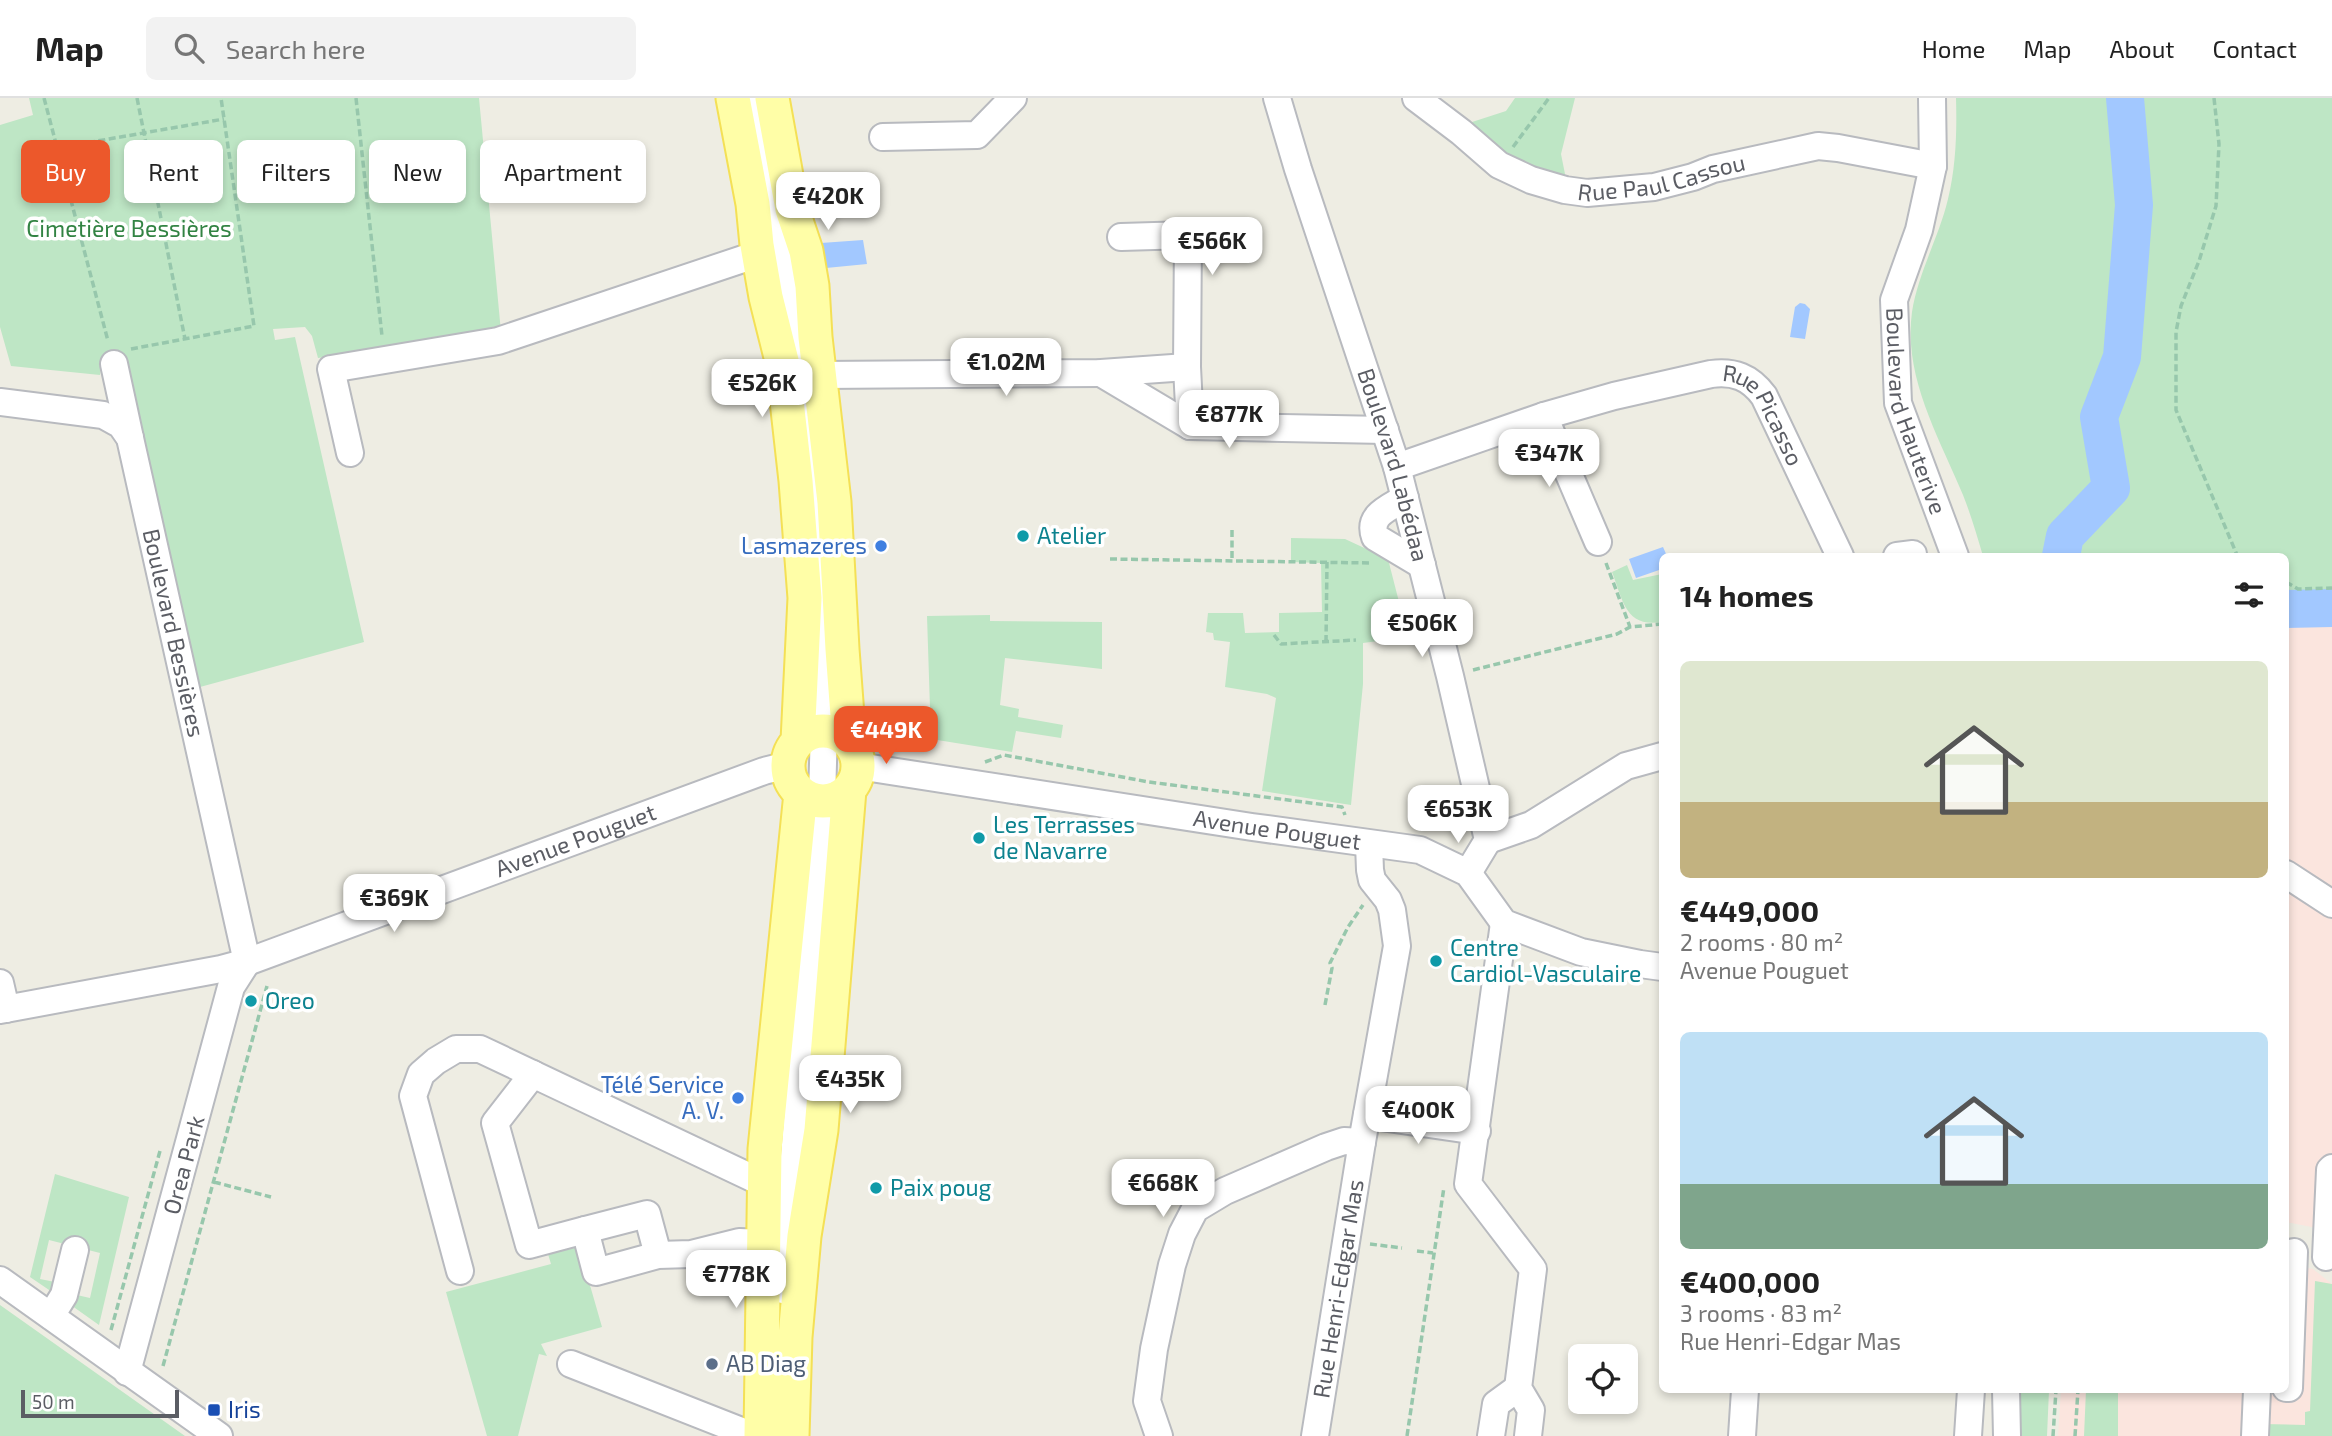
<!DOCTYPE html>
<html lang="en">
<head>
<meta charset="utf-8">
<style>
	:root { --surface:#fff; --page:#f2f2f2; --text:#222; --muted:#767676; --line:#e0e0e0; --accent:#ec582b }
	body { margin:0; font-family:"Exo 2",sans-serif; background:var(--page); color:var(--text); height:100vh; display:flex; flex-direction:column; font-size:26px; white-space:nowrap }
	* { box-sizing:border-box; margin:0 }
	p { font-size:23px; color:var(--muted) }
	.icon { flex:none; width:38px; height:38px; fill:none; stroke:currentColor; stroke-width:2; stroke-linecap:round; stroke-linejoin:round }
	.map { position:relative; flex:1; overflow:hidden }
	.side { position:absolute; left:1659px; top:455px; width:630px; height:840px; display:flex; flex-direction:column; background:var(--surface); border-radius:10px; box-shadow:0 4px 10px #0003 }
	.side>* { flex:none }
	.top-card { position:absolute; left:21px; top:42px; width:665px; height:63px; display:flex; gap:14px }
	.tools { position:absolute; left:1568px; top:1246px; display:grid; gap:14px }
	.tools a { display:grid; place-items:center; width:70px; height:70px; border-radius:10px; background:var(--surface); box-shadow:0 4px 10px #0003; font-size:35px }
	.scale { position:absolute; left:21px; bottom:18px; width:158px; box-sizing:border-box; padding-left:7px; border:4px solid #5b5d64; border-top:0; font-size:19px; line-height:24px; white-space:nowrap; color:#5b5d64; -webkit-text-stroke:5px #fff; paint-order:stroke }
	.price { position:absolute; translate:-50% -60px; padding:0 16px; border-radius:14px; background:#fff; color:#222; font-size:23px; line-height:46px; filter:drop-shadow(0 2px 4px #0008) }
	.price::after { content:''; position:absolute; left:50%; top:42px; width:21px; height:16px; margin-left:-10px; background:inherit; clip-path:polygon(0 0,100% 0,50% 100%) }
	.price.active { background:var(--accent); color:#fff }
	ul { padding:0; list-style:none }
	li { display:grid; align-content:center; gap:14px; height:371px; padding:0 21px }
	li span { display:grid; place-items:center; height:217px; border-radius:10px; color:#555 }
	li>.icon { margin-inline-start:auto }
	span .icon { width:126px; height:126px; fill:#fffc; stroke-width:1 }
	li b { font-size:30px }
	h2 { display:flex; justify-content:space-between; align-items:center; height:84px; padding:0 21px; font-size:30px }
	.chip { padding:0 24px; border-radius:10px; background:var(--surface); box-shadow:0 4px 10px #0003; font-size:24px; line-height:63px }
	.chip.active { background:var(--accent); color:#fff }
	header { display:flex; align-items:center; gap:42px; box-sizing:border-box; height:98px; padding:0 35px; background:var(--surface); border-bottom:2px solid var(--line) }
	header strong { font-size:33px }
	nav { display:flex; gap:38px; margin-inline-start:auto; font-size:24px }
	.search { width:490px; height:63px; background:var(--page); display:flex; align-items:center; gap:18px; box-sizing:border-box; padding:0 24px; border-radius:10px; color:var(--muted); font-size:26px }
	.map>svg:first-child { display:block }
	.medical { fill:#fbe5de }
	.green { fill:#bee6c5 }
	.water { fill:#a2c8ff }
	.lines { fill:none; stroke-linecap:round; stroke-linejoin:round }
	.river { stroke:#a2c8ff; stroke-width:38 }
	.minor-casing { stroke:#b8babf; stroke-width:30 }
	.major-casing { stroke:#f4e056; stroke-width:37 }
	.path { stroke:#97c7ac; stroke-width:3.5; stroke-dasharray:7 3.5; stroke-linecap:butt }
	.minor { stroke:#fff; stroke-width:26 }
	.major { stroke:#fffea7; stroke-width:33 }
	.culture-dot { fill:#0f9aa8; stroke:#fff; stroke-width:2.5 }
	.shop-dot { fill:#3f7fe0; stroke:#fff; stroke-width:2.5 }
	.service-dot { fill:#5c6f8a; stroke:#fff; stroke-width:2.5 }
	.transit-dot { fill:#1a4fb4; stroke:#fff; stroke-width:2.5 }
	.labels { text-anchor:middle; stroke-width:7; stroke-linejoin:round; paint-order:stroke }
	.street-label { font-size:23px; fill:#5b5d64; stroke:#fff }
	.park-label { font-size:23px; fill:#328343; stroke:#fff }
	.culture-label { font-size:23px; fill:#0d838f; stroke:#fff; text-anchor:start }
	.shop-label { font-size:23px; fill:#366cbe; stroke:#fff; text-anchor:end }
	.service-label { font-size:23px; fill:#4e5e75; stroke:#fff; text-anchor:start }
	.transit-label { font-size:23px; fill:#164399; stroke:#fff; text-anchor:start }
</style>
</head>
<body>
<header>
<strong>Map</strong>
<div class="search"><svg class="icon" aria-label="search" viewBox="0 0 24 24"><circle cx="10" cy="10" r="6"/><path d="M15 15l6 6"/></svg>Search here</div>
<nav><a>Home</a><a>Map</a><a>About</a><a>Contact</a></nav>
</header>
<div class="map">
<svg width="2332" height="1338" viewBox="0 0 2332 1338">
	<rect width="100%" height="100%" fill="#eeede3"/>
	<path class="medical" d="M2332,524V1133L2286,1124V528Z
		M2286,1166L2313,1171L2332,1186V1338H2058L2061,1292H2286Z"/>
	<path class="green" d="M29,0H479L501,234L318,260L312,238L305,229L273,231L275,242L295,239L364,544L200,589L125,265L101,268L100,277L11,268L0,229V27L33,17Z
		M1515,0H1575L1561,56L1566,81L1551,78L1506,59L1469,25L1506,13Z
		M1956,0H2332V524L2286,528V458H1983C1977,438 1971,417 1963,397C1939,339 1903,279 1912,214C1918,175 1939,139 1948,101C1956,68 1957,34 1956,0Z
		M1291,440L1345,441L1388,461L1408,539L1363,545V586L1351,707L1262,693L1276,600L1267,596L1225,589L1230,544L1214,542L1213,535L1206,534L1208,515H1243L1245,535L1279,534V515L1322,514L1321,465L1291,464Z
		M1627,467L1633,482L1662,476V524C1625,530 1623,502 1612,474Z
		M990,517V523L1102,524V571L1005,560L1000,607L1019,611L1018,619L1063,627L1061,640L1016,633L1012,654L931,641L927,518Z
		M55,1076L129,1099L99,1227L68,1205V1195L90,1200L100,1155L49,1142L40,1181L55,1184V1196L30,1179Z
		M579,1149L602,1229L541,1246L547,1258L539,1256L518,1338H487L446,1194L551,1166L548,1156Z
		M2315,1183L2332,1186V1338H2262V1326L2305,1327V1314L2310,1313Z
		M0,1207L185,1338H0Z
		M2017,1292H2049L2047,1338H2020Z
		M2086,1292H2118V1338H2084Z"/>
	<path class="water" d="M863,142L867,166L826,170L821,145Z
		M1800,205L1805,206L1810,211L1805,241L1790,239L1795,209Z
		M1663,449L1667,458H1662V471L1636,480L1629,461Z"/>
	<g class="lines">
		<path class="river" d="M2061,458L2065,438L2111,390L2099,319L2122,259L2134,107L2125,0
			M2286,511L2332,510"/>
		<g class="minor-casing">
			<g id="minor">
				<path d="M754,0L802,282L813,384L821,486L824,632L821,732L783,1192"/>
				<path id="s1" d="M1277,0L1298,71L1397,369L1450,578L1488,742L1468,775"/>
				<path id="s2" d="M1416,0L1461,34L1499,67L1531,82L1565,92L1587,95L1654,89L1693,79L1713,71L1818,48L1838,50L1933,68"/>
				<path id="s3" d="M1932,0L1933,68L1919,132L1894,202L1898,305L1955,458"/>
				<path d="M883,39L977,37L1013,0"/>
				<path d="M1121,139L1188,137L1187,269L1190,328"/>
				<path d="M114,266L130,340"/>
				<path d="M1101,275L1190,328L1385,332"/>
				<path d="M821,277L1101,275L1187,269"/>
				<path id="s4" d="M0,304L103,317L121,327L130,340L247,864L231,889L127,1274"/>
				<path d="M1544,318L1598,444"/>
				<path d="M350,355L331,271L498,243L758,156"/>
				<path id="s5" d="M1397,369L1544,318L1614,298L1711,276C1734,273 1750,279 1764,298L1840,458"/>
				<path d="M1405,400C1389,410 1367,417 1375,439L1422,467"/>
				<path d="M1897,458L1913,456"/>
				<path id="s6" d="M858,668L1252,729L1420,752L1468,775L1504,825L1581,854L1640,866L1662,869"/>
				<path d="M1488,742L1531,727L1626,668L1662,658"/>
				<path d="M2286,776L2332,806"/>
				<path d="M1504,825L1468,1086L1533,1171L1518,1290L1531,1312L1528,1338"/>
				<path d="M0,885L6,911"/>
				<path id="s7" d="M0,912L221,871L247,864L764,673L788,667"/>
				<path d="M533,976L495,1025L529,1147L585,1132"/>
				<path d="M1367,1017L1477,1033"/>
				<path d="M658,1157L647,1116L585,1132L596,1174L658,1157L691,1156L739,1144L764,1145"/>
				<path d="M2326,1159L2330,1072L2332,1070"/>
				<path d="M460,1173L413,998L421,976L436,963L456,951H480L765,1086"/>
				<path d="M0,1182L219,1338"/>
				<path d="M51,1218L64,1197L75,1152"/>
				<path d="M571,1266L754,1338"/>
				<path d="M2286,1290H2289L2294,1154"/>
				<path d="M2006,1292L2007,1338"/>
				<path d="M1159,1338L1147,1303L1154,1251L1172,1167L1182,1136L1195,1111L1225,1093L1326,1049L1344,1043L1362,1044"/>
				<path id="s8" d="M1315,1338L1362,1044L1397,848L1392,812L1388,802L1372,782L1370,772L1369,746"/>
				<path d="M1491,1338L1496,1306L1518,1290"/>
				<path d="M1742,1338L1745,1292"/>
				<path d="M1968,1338L1971,1292"/>
				<path d="M2255,1338L2257,1292"/>
			</g>
		</g>
		<g class="major-casing">
			<path id="major" d="M733,0L753,106L757,147L766,199L783,267L796,383L805,500L798,643
				M772,0L792,111L806,153L812,188L815,239L834,404L842,551L849,644
				M788 668a35 35 0 1 1 70 0a35 35 0 1 1-70 0Z
				M761,1338L765,1051L801,695
				M792,1338L795,1239L804,1138L821,1032L849,692"/>
		</g>
		<path class="path" d="M44,0L108,243
			M137,0L185,241
			M356,0L382,238
			M2214,0L2219,46L2216,108L2199,163L2181,208L2176,234V312L2237,457L2240,458
			M1513,49L1549,0
			M57,50L224,21
			M131,251L254,228L221,0
			M1232,432V463
			M1110,461L1371,465
			M1606,465L1630,529
			M2286,484L2298,491L2332,490
			M1274,537L1281,546L1356,542
			M1326,544L1327,464
			M1473,572L1617,536L1630,529L1662,526
			M985,664L1004,657L1149,684L1342,709L1345,717
			M1325,907L1332,870L1330,865L1348,829L1363,807
			M214,1084L271,1099
			M1370,1146L1402,1150
			M1417,1153L1433,1155
			M111,1232L160,1053
			M163,1268L267,888
			M1407,1338L1444,1089
			M2053,1338L2056,1292
			M2075,1338L2078,1292"/>
		<use href="#minor" class="minor"/>
		<use href="#major" class="major"/>
	</g>
	<g class="culture-dot">
		<circle cx="1023" cy="438" r="7"/>
		<circle cx="979" cy="740" r="7"/>
		<circle cx="1436" cy="863" r="7"/>
		<circle cx="251" cy="903" r="7"/>
		<circle cx="876" cy="1090" r="7"/>
	</g>
	<g class="shop-dot">
		<circle cx="881" cy="448" r="7"/>
		<circle cx="738" cy="1000" r="7"/>
	</g>
	<circle class="service-dot" cx="712" cy="1266" r="7"/>
	<rect class="transit-dot" x="207" y="1305" width="14" height="14" rx="3.5"/>
	<g class="labels">
		<g class="street-label">
			<text dy="8" stroke="none"><textPath href="#s2" startOffset="276">Rue Paul Cassou</textPath></text>
			<text dy="8" stroke="none"><textPath href="#s3" startOffset="322">Boulevard Hauterive</textPath></text>
			<text dy="8" stroke="none"><textPath href="#s5" startOffset="402">Rue Picasso</textPath></text>
			<text dy="8" stroke="none"><textPath href="#s1" startOffset="385">Boulevard Labédaa</textPath></text>
			<text dy="8" stroke="none"><textPath href="#s4" startOffset="340">Boulevard Bessières</textPath></text>
			<text dy="8" stroke="none"><textPath href="#s6" startOffset="424">Avenue Pouguet</textPath></text>
			<text dy="8" stroke="none"><textPath href="#s7" startOffset="602">Avenue Pouguet</textPath></text>
			<text transform="translate(184 1067) rotate(-75)" y="8">Orea Park</text>
			<text dy="8" stroke="none"><textPath href="#s8" startOffset="149">Rue Henri-Edgar Mas</textPath></text>
		</g>
		<g class="park-label">
			<text x="129" y="139">Cimetière Bessières</text>
		</g>
		<g class="culture-label">
			<text x="1037" y="446">Atelier</text>
			<text x="993" y="735">Les Terrasses<tspan x="993" dy="26">de Navarre</tspan></text>
			<text x="1450" y="858">Centre<tspan x="1450" dy="26">Cardiol-Vasculaire</tspan></text>
			<text x="265" y="911">Oreo</text>
			<text x="890" y="1098">Paix poug</text>
		</g>
		<g class="shop-label">
			<text x="867" y="456">Lasmazeres</text>
			<text x="724" y="995">Télé Service<tspan x="724" dy="26">A. V.</tspan></text>
		</g>
		<g class="service-label">
			<text x="726" y="1274">AB Diag</text>
		</g>
		<g class="transit-label">
			<text x="228" y="1320">Iris</text>
		</g>
	</g>
</svg>
<div class="tools">
<a><svg class="icon" aria-label="locate" viewBox="0 0 24 24"><circle cx="12" cy="12" r="6"/><path d="M12 2v4M12 18v4M2 12h4M18 12h4"/></svg></a>
</div>
<div class="scale">50 m</div>
<b class="price" style="left:828px;top:134px">€420K</b>
<b class="price" style="left:1212px;top:179px">€566K</b>
<b class="price" style="left:1006px;top:300px">€1.02M</b>
<b class="price" style="left:762px;top:321px">€526K</b>
<b class="price" style="left:1229px;top:352px">€877K</b>
<b class="price" style="left:1549px;top:391px">€347K</b>
<b class="price" style="left:1422px;top:561px">€506K</b>
<b class="price active" style="left:886px;top:668px">€449K</b>
<b class="price" style="left:1458px;top:747px">€653K</b>
<b class="price" style="left:394px;top:836px">€369K</b>
<b class="price" style="left:850px;top:1017px">€435K</b>
<b class="price" style="left:1418px;top:1048px">€400K</b>
<b class="price" style="left:1163px;top:1121px">€668K</b>
<b class="price" style="left:736px;top:1212px">€778K</b>
<div class="top-card">
<a class="chip active">Buy</a>
<a class="chip">Rent</a>
<a class="chip">Filters</a>
<a class="chip">New</a>
<a class="chip">Apartment</a>
</div>
<section class="side">
<h2>14 homes<svg class="icon" aria-label="filters" viewBox="0 0 24 24"><path d="M4 7h16M4 17h16"/><circle cx="9" cy="7" r="2"/><circle cx="15" cy="17" r="2"/></svg></h2>
<ul>
<li><span style="background:linear-gradient(#dfe7d0 65%,#c2b280 0)"><svg class="icon" aria-label="home" viewBox="0 0 24 24"><path d="M3 11l9-7 9 7M6 9v11h12V9"/></svg></span><div><b>€449,000</b><p>2 rooms · 80 m²</p><p>Avenue Pouguet</p></div></li>
<li><span style="background:linear-gradient(#bfe0f5 70%,#7fa58c 0)"><svg class="icon" aria-label="home" viewBox="0 0 24 24"><path d="M3 11l9-7 9 7M6 9v11h12V9"/></svg></span><div><b>€400,000</b><p>3 rooms · 83 m²</p><p>Rue Henri-Edgar Mas</p></div></li>
</ul>
</section>
</div>
</body>
</html>
